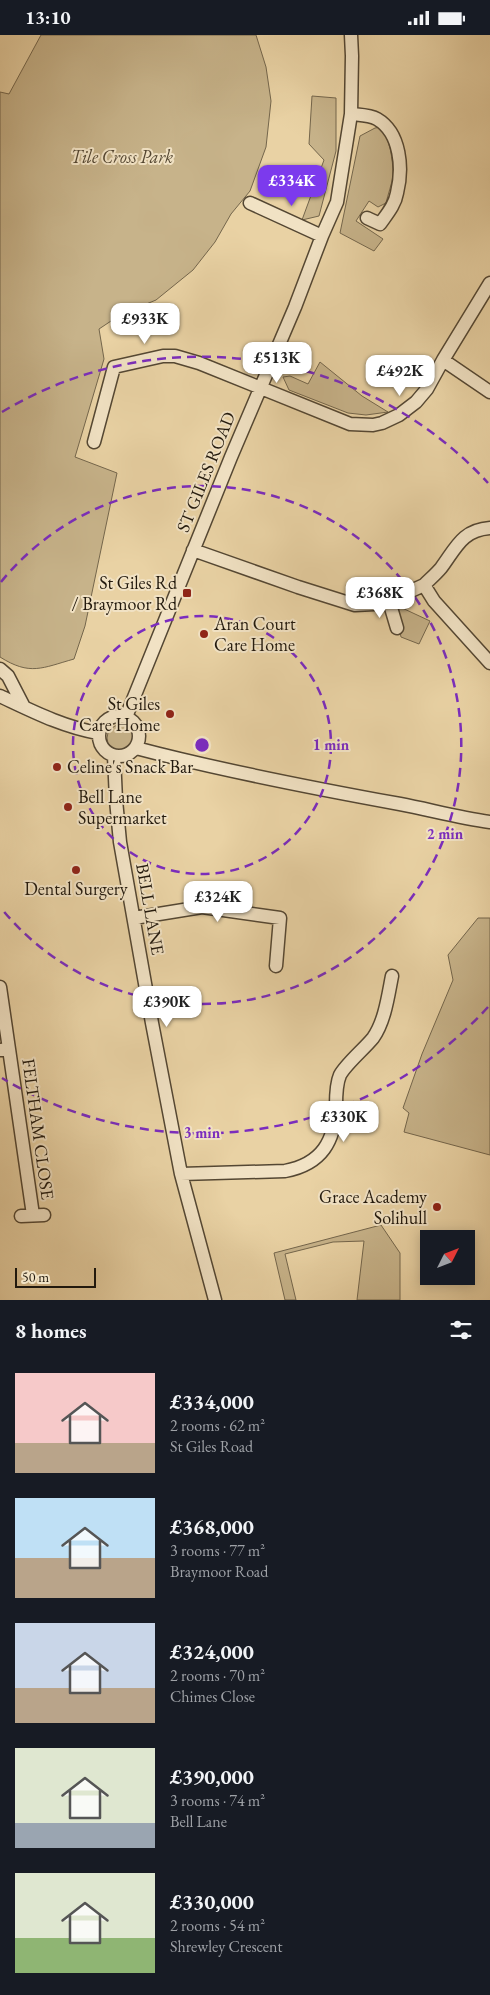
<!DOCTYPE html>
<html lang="en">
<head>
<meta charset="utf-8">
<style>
	:root { --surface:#171b24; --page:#20242c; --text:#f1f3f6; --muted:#9ea1a6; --accent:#7c3aed }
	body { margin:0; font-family:"EB Garamond",serif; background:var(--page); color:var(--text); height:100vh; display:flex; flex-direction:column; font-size:19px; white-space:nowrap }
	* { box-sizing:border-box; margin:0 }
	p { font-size:16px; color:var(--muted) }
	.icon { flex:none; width:28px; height:28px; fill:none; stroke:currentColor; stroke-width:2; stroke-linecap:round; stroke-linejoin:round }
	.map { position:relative; height:1265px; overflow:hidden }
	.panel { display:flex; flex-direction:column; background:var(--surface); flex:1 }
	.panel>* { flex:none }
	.needle { width:32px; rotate:48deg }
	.buttons { position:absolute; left:420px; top:1195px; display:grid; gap:10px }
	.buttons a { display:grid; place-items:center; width:55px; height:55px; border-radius:0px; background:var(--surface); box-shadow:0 2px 12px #0003; font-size:25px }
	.scale { position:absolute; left:15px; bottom:12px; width:81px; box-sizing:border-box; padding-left:5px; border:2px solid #22190d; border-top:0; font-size:14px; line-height:18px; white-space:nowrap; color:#22190d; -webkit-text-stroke:4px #f1e2c4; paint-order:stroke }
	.price { position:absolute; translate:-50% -42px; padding:0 11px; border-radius:10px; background:#fff; color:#222; font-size:16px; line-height:32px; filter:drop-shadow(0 1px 2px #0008) }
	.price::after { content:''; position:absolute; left:50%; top:30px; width:15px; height:11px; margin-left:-8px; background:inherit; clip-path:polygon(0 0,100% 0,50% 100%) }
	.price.selected { background:var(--accent); color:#fff }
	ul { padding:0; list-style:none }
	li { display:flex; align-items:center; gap:15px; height:125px; padding:0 15px }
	li span { display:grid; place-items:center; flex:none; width:140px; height:100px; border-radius:0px; color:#555 }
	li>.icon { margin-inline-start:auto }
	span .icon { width:60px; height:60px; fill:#fffc; stroke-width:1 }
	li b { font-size:21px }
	h2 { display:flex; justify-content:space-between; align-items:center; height:60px; padding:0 15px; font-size:21px }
	.status { display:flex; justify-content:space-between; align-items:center; height:35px; padding:0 25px; background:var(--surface); direction:ltr }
	.status svg { height:14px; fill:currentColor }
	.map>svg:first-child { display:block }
	.green { fill:#c7b38a; stroke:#74664c }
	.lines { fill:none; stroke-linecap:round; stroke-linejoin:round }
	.minor-casing { stroke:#544733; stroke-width:15 }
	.minor { stroke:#f1e2c4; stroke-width:12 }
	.ring { fill:none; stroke:#7b2cbf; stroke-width:2.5; stroke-dasharray:9 6 }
	.poi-dot { fill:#8f2418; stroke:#f1e2c4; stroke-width:2 }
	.labels { text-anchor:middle; stroke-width:4; stroke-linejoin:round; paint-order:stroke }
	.park-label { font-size:18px; font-style:italic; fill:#544732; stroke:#f1e2c4 }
	.street-label { font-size:18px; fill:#22190d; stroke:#f1e2c4 }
	.poi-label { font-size:18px; fill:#22190d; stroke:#f1e2c4; text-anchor:end }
	.centre { fill:#7b2cbf; stroke:#f1e2c4; stroke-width:2.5 }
	.ring-label { font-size:15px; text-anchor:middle; font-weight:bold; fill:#7b2cbf; stroke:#f1e2c4; stroke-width:4; stroke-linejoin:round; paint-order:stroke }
</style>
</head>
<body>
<div class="status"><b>13:10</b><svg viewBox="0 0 49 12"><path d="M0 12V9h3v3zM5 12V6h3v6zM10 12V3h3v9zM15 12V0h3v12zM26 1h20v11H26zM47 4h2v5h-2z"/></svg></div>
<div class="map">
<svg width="490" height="1265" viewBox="0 0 490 1265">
	<rect width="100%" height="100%" fill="#e9d2a4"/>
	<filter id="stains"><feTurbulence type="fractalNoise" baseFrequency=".004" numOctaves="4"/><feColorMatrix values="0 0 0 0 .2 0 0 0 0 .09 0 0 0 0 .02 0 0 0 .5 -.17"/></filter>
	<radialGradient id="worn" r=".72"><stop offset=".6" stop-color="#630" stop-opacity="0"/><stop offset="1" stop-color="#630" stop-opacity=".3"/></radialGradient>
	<path class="green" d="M41,0H256L266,32L271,66L266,112L250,156L231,179L215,207L193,235L156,265L120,280L99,294L104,324L75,422L117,438L85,591L74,624C42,633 30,641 0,622V57L9,59Z
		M312,61L336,63V116L319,181L302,185L324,125L309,109Z
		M381,92C390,104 393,125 393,140C392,149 388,159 386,168L378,172L369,166L356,186L383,204L374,216L340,198L360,101L375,93Z
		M320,327L362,361L388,377L366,380L348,378L289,355L283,342L290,341L308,349Z
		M400,572L430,586L419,609L401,602L396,580Z
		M107 703a13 13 0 1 1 26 0a13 13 0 1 1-26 0Z
		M478,883H490V1120L404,1097L409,1078L403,1073L422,1019L453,945L448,920Z
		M381,1190L400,1218V1265H357L364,1206L333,1207L285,1219L296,1265H285L274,1218Z"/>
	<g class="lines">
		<g class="minor-casing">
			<path id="minor" d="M351,79C359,80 370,80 377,84C401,98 403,134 397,158C395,170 387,179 380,189L367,183
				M250,168L322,201
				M443,325L490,357
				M94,407L114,332L163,321H175L199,328L350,389L373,390L382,388L399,380L416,367L427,354L443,325L490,248
				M193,515L298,552L355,570L374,569L389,566L424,550L434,566L490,628
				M424,550C430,544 436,539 441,533C456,513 462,495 490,493
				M389,566L397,593
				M0,634L8,641L24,672
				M0,661C32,676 63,692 98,698
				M99 701a20 20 0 1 1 40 0a20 20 0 1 1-40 0Z
				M126,682L231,422L295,272L322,201L337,167L351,79L352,21L351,0
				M136,713C223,736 312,753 400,769C431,775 460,783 490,787
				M114,721L116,765L120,807L152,988L181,1139L215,1265
				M134,883L202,872L280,883L276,931
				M0,952L9,1014L0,1015
				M9,1014L33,1180
				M181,1139L285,1136C322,1129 335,1106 336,1071C336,1062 336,1049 340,1040C346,1029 364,1014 373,1003C385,986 388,961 392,941
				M21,1181L44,1180"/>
		</g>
		<use href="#minor" class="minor"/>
	</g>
	<g class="ring">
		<circle cx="202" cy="710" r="129"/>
		<path d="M1 547A259 259 0 1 1 1 873"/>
		<path d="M488 972A388 388 0 0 1 2 1043M2 377A388 388 0 0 1 488 448"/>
	</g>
	<g class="poi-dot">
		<rect x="182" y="553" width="10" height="10" rx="2.5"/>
		<circle cx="204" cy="599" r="5"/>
		<circle cx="170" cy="679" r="5"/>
		<circle cx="57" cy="732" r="5"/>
		<circle cx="68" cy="772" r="5"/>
		<circle cx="76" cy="835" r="5"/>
		<circle cx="437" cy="1172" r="5"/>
	</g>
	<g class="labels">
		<g class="park-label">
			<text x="122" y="128">Tile Cross Park</text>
		</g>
		<g class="street-label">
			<text transform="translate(206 437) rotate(-68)" y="6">ST GILES ROAD</text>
			<text transform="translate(150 874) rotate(80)" y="6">BELL LANE</text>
			<text transform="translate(38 1094) rotate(82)" y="6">FELTHAM CLOSE</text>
		</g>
		<g class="poi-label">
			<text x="177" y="554">St Giles Rd<tspan x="177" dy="21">/ Braymoor Rd</tspan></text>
			<text x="214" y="595" text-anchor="start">Aran Court<tspan x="214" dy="21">Care Home</tspan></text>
			<text x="160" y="675">St Giles<tspan x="160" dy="21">Care Home</tspan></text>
			<text x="67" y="738" text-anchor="start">Celine's Snack Bar</text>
			<text x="78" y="768" text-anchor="start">Bell Lane<tspan x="78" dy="21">Supermarket</tspan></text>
			<text x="76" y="860" text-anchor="middle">Dental Surgery</text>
			<text x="427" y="1168">Grace Academy<tspan x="427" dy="21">Solihull</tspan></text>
		</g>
	</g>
	<circle cx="202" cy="710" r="8" class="centre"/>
	<g class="ring-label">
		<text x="331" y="715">1 min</text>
		<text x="445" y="804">2 min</text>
		<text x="202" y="1103">3 min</text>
	</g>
	<rect width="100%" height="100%" filter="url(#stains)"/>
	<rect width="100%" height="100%" fill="url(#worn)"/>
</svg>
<div class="buttons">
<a><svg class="needle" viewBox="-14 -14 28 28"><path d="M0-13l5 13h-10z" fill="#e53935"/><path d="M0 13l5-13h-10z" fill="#9ea1a6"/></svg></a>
</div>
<div class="scale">50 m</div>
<b class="price selected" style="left:292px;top:172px">£334K</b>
<b class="price" style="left:145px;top:310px">£933K</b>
<b class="price" style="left:277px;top:349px">£513K</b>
<b class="price" style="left:400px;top:362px">£492K</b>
<b class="price" style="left:380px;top:584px">£368K</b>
<b class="price" style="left:218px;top:888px">£324K</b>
<b class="price" style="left:167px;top:993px">£390K</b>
<b class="price" style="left:344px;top:1108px">£330K</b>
</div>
<section class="panel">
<h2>8 homes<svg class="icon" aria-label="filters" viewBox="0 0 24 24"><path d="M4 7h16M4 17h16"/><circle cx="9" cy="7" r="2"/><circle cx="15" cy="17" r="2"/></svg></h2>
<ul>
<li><span style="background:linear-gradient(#f6c9c9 70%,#b9a48a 0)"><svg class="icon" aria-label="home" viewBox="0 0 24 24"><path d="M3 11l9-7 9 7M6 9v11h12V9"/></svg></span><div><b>£334,000</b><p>2 rooms · 62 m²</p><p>St Giles Road</p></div></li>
<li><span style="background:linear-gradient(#bfe0f5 60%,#b9a48a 0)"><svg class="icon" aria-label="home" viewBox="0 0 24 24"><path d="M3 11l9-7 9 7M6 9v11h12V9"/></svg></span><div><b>£368,000</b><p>3 rooms · 77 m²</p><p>Braymoor Road</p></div></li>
<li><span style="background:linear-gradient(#c9d6e8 65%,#b9a48a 0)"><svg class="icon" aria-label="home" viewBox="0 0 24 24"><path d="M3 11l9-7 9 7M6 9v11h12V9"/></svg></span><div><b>£324,000</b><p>2 rooms · 70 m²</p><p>Chimes Close</p></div></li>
<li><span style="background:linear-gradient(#dfe7d0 75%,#9aa5b1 0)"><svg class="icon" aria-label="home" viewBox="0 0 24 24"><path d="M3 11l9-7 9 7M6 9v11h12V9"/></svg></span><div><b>£390,000</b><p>3 rooms · 74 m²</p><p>Bell Lane</p></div></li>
<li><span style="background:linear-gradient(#dfe7d0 65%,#8fb573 0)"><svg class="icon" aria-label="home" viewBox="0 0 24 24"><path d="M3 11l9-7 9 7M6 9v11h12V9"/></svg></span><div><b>£330,000</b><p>2 rooms · 54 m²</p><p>Shrewley Crescent</p></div></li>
</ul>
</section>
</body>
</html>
